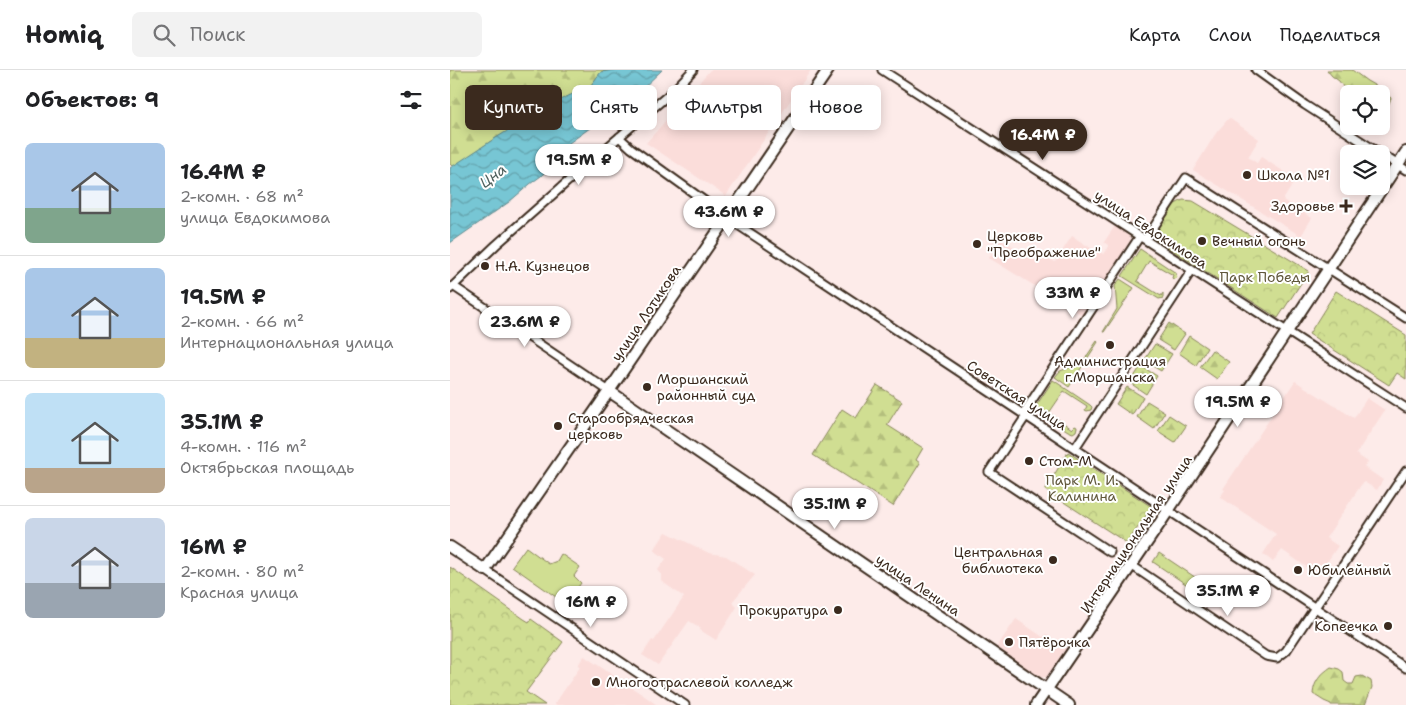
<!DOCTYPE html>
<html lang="ru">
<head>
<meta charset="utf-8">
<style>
	:root { --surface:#fff; --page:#f2f2f2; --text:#202124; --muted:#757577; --line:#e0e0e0; --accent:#3b2a1e }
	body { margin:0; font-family:"Shantell Sans",sans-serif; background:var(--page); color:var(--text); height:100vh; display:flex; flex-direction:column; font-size:19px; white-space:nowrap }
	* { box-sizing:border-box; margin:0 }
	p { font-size:16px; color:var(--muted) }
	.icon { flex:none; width:28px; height:28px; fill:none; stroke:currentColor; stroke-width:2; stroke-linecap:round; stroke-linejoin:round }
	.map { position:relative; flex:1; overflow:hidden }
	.panel { display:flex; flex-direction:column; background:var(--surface); width:450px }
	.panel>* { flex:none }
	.hud { position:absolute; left:15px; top:15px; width:475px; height:45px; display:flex; gap:10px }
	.controls { position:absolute; left:890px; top:15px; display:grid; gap:10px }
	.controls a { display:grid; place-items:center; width:50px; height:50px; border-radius:8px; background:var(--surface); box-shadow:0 2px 12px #0003; font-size:25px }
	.price { position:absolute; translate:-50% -42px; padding:0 11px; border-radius:18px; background:#fff; color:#222; font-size:16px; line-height:32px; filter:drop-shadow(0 1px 2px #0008) }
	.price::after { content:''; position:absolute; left:50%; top:30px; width:15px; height:11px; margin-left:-8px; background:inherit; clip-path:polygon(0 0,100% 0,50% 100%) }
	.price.selected { background:var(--accent); color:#fff }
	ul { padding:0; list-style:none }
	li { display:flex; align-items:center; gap:15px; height:125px; padding:0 25px }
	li+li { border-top:1px solid var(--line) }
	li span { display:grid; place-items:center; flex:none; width:140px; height:100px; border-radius:8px; color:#555 }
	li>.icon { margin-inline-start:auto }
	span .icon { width:60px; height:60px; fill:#fffc; stroke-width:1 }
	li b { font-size:21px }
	h2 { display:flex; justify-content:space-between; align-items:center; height:60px; padding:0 25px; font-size:21px }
	.chip { padding:0 18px; border-radius:8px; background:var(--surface); box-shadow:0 2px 12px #0003; font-size:18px; line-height:45px }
	.chip.selected { background:var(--accent); color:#fff }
	header { display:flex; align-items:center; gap:30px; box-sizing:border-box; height:70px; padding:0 25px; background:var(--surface); border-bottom:1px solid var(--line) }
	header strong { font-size:24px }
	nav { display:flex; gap:28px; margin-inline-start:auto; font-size:18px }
	.search { width:350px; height:45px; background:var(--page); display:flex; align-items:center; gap:12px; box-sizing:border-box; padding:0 18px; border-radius:8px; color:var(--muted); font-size:19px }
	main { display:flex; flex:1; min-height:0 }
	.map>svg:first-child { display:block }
	.built { fill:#fbddda }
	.grass { fill:#d0de92; stroke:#868458 }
	.forest { fill:url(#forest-firs); stroke:#868458 }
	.park { fill:url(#park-crowns); stroke:#868458 }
	.water { fill:url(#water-waves); stroke:#5f888b }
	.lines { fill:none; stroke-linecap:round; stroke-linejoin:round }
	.street-casing { stroke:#3b2a1e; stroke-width:11 }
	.secondary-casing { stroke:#3b2a1e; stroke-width:14 }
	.street { stroke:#fff; stroke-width:7 }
	.secondary { stroke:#fff; stroke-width:10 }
	.poi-dot { fill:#3b2a1e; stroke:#fff; stroke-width:2 }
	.labels { text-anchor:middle; stroke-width:4; stroke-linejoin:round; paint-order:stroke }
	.poi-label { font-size:14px; fill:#3b2a1e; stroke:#fff; text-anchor:start }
	.street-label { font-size:14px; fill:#3b2a1e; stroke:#fff }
	.park-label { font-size:14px; fill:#60573b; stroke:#fff }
	.water-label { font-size:15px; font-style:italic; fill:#50615e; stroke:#fff }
</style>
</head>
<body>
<header>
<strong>Homiq</strong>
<div class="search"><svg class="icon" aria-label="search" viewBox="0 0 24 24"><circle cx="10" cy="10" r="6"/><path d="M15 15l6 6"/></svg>Поиск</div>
<nav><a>Карта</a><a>Слои</a><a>Поделиться</a></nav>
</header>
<main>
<section class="panel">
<h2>Объектов: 9<svg class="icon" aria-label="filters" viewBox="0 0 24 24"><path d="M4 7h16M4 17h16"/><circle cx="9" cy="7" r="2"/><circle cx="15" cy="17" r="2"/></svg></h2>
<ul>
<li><span style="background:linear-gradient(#a9c7e8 65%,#7fa58c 0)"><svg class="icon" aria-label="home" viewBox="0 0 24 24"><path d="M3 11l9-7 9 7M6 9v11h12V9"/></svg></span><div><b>16.4M ₽</b><p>2-комн. · 68 m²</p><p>улица Евдокимова</p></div></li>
<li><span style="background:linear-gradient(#a9c7e8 70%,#c2b280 0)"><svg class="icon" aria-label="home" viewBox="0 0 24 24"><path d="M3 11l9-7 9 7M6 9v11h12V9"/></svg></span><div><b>19.5M ₽</b><p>2-комн. · 66 m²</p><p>Интернациональная улица</p></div></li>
<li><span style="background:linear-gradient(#bfe0f5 75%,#b9a48a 0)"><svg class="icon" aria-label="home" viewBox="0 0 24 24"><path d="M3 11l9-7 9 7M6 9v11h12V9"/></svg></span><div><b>35.1M ₽</b><p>4-комн. · 116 m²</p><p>Октябрьская площадь</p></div></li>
<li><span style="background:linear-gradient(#c9d6e8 65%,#9aa5b1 0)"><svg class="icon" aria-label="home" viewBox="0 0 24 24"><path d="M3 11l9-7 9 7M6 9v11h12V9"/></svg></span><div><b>16M ₽</b><p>2-комн. · 80 m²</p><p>Красная улица</p></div></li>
</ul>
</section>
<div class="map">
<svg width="956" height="635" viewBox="0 0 956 635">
	<defs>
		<pattern id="forest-firs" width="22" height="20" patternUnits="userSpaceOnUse" patternTransform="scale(1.25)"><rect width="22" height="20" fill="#d0de92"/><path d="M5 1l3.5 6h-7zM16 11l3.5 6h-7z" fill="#b4bf7d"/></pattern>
		<pattern id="park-crowns" width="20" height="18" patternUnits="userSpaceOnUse" patternTransform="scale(1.25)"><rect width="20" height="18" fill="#d0de92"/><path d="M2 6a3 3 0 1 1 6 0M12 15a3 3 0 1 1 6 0" fill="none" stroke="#b4bf7d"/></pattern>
		<pattern id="water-waves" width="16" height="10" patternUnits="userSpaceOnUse" patternTransform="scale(1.25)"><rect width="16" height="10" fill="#77c6d4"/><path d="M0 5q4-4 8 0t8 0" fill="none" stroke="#63a1ab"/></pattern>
	</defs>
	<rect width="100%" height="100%" fill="#fdebe9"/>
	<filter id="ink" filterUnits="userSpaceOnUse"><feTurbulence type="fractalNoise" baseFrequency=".02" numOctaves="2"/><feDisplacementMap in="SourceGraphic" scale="10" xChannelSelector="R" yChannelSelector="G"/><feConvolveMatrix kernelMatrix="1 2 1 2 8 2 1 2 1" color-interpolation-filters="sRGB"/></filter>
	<g filter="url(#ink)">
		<path class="built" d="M260,0H361L276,126L196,73Z
			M779,48L809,69L798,87L807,93L811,87L846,109L833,130L862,148L851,166L743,100L766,63Z
			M665,156L680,166L681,171L632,245L539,188L551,169L586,191L591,184L605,192L622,166L647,182L648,181L653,184L659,176L654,172Z
			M845,311L904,348L917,328L935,340L906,384L918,392L914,397L933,410L927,420L914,412L911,415L876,468L888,476L868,505L832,480L823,492L813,484L826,464L770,427L775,420L773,419Z
			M216,462L259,483L276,486L305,505L282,532L287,537L266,570L250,560L251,558L239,551L208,595L192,585L202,570L204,571L234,527L211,511V504L208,500L216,489L204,480Z
			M566,549L593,567L596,564L616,578L597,607H590L546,578Z
			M134,586L196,627L207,635H104L130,597L128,595Z"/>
		<path class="grass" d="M690,179L726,203L727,208L723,209L722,208L723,205L699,191L687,211L711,226L713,223V228L709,229L672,206Z
			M670,209L684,218L654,262H653L667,239L665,216Z
			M647,271L648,272L619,317L605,307L610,301L632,293Z
			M603,310L640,335L642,337L641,340L637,341L635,340L637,336L614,321L599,343L622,359L625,356L627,357L626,361L623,363L618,361L584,339Z
			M76,477L99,494L107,491L111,484L130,497L124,506L131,513L116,534L62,496Z
			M709,483L779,530L773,539L703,492Z"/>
		<path class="forest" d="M0,0H164L151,2L138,19L127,22L41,71L3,97L0,94Z
			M877,0H902L917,11L931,19L941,28L938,36L931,40V24H899V35L893,37L889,36L890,31L896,21L889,11L882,6Z
			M719,253L735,264L724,280L708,270Z
			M739,266L757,278L746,295L729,283Z
			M705,274L722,284L711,301L694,291Z
			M762,280L779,292L767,309L750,297Z
			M691,296L707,306L696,324L680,313Z
			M427,315L452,331L437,355L473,378L466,390L470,393L443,436L363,385L392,339L406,348Z
			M677,317L693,327L682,345L666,334Z
			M697,331L715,342L704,359L687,347Z
			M719,345L736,356L725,372L708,361Z
			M881,597L889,599L893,602L894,611L898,614H903L906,607L912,606L921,611L922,617L915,635H881V634L874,631L863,624C864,611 871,604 881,597Z"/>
		<path class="park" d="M733,130L743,131L859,201L828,248L702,167L723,135Z
			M886,221L956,265V309L947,303L939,315L859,264Z
			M618,382L702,437L677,473L595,420Z
			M0,497L74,549L79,552L81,549L113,572L76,622L95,635H0Z"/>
		<path class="water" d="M164,0H212L172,38L158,45L119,73L110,88L91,106L80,114L59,132L0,173V98L41,71L99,35L127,22L138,19L151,2Z"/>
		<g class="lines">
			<g class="street-casing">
				<path id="street" d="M432,0L956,338
					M806,0L855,35L931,84
					M169,67L181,78L288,155L956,598
					M931,84L956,100
					M696,169L736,108L956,248
					M3,216L159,321
					M0,219L46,175L133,98L223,21L243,0
					M573,344L690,166
					M576,346L539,402L660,482
					M625,378L742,200
					M681,495L816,586L827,588L836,581L956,401
					M35,500L235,635"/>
			</g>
			<g class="secondary-casing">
				<path id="secondary" d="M159,321L619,635
					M0,477L35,500L159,321L378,0
					M586,635L710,453L956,82"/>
			</g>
			<use href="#street" class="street"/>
			<use href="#secondary" class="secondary"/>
		</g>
	</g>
	<g class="poi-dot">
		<circle cx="797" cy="105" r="5"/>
		<path d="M893.5 128.5h5v5h5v5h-5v5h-5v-5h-5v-5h5z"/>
		<circle cx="752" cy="171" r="5"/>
		<circle cx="527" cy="174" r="5"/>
		<circle cx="35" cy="196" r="5"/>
		<circle cx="660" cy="275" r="5"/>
		<circle cx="197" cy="317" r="5"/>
		<circle cx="108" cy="356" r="5"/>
		<circle cx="579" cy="391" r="5"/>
		<circle cx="603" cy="490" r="5"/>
		<circle cx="848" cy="500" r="5"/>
		<circle cx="388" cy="540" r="5"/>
		<circle cx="938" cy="556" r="5"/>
		<circle cx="559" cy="572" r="5"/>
		<circle cx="146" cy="612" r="5"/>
	</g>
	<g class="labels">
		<g class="poi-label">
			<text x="807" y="110">Школа №1</text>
			<text x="885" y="141" text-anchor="end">Здоровье</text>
			<text x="537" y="171">Церковь<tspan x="537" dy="16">"Преображение"</tspan></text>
			<text x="762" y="176">Вечный огонь</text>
			<text x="45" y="201">Н.А. Кузнецов</text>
			<text x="660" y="296" text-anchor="middle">Администрация<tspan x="660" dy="16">г.Моршанска</tspan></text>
			<text x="207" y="314">Моршанский<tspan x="207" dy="16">районный суд</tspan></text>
			<text x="118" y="353">Старообрядческая<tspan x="118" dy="16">церковь</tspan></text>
			<text x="589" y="396">Стом-М</text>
			<text x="593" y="487" text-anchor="end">Центральная<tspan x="593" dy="16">библиотека</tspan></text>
			<text x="858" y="505">Юбилейный</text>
			<text x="378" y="545" text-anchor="end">Прокуратура</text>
			<text x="928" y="561" text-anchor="end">Копеечка</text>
			<text x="569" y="577">Пятёрочка</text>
			<text x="156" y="617">Многоотраслевой колледж</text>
		</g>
		<g class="street-label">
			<text transform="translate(701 159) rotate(33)" y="5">улица Евдокимова</text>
			<text transform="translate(196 243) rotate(-56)" y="5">улица Лотикова</text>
			<text transform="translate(567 325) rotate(33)" y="5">Советская улица</text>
			<text transform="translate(686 464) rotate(-56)" y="5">Интернациональная улица</text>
			<text transform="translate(468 515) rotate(34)" y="5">улица Ленина</text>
		</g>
		<g class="park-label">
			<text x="815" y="212">Парк Победы</text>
			<text x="632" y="415">Парк М. И.<tspan x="632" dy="16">Калинина</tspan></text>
		</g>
		<g class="water-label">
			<text transform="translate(43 106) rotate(-37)" y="5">Цна</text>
		</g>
	</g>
</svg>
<div class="controls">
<a><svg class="icon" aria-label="locate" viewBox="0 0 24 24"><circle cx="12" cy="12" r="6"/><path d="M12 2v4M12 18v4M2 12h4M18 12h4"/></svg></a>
<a><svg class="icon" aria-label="layers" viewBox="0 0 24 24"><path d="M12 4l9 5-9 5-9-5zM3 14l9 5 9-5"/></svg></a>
</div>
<b class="price selected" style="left:593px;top:91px">16.4M ₽</b>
<b class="price" style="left:129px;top:116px">19.5M ₽</b>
<b class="price" style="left:279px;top:168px">43.6M ₽</b>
<b class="price" style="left:623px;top:249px">33M ₽</b>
<b class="price" style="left:75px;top:278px">23.6M ₽</b>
<b class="price" style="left:788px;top:358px">19.5M ₽</b>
<b class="price" style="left:385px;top:460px">35.1M ₽</b>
<b class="price" style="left:778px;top:547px">35.1M ₽</b>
<b class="price" style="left:141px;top:558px">16M ₽</b>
<div class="hud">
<a class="chip selected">Купить</a>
<a class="chip">Снять</a>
<a class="chip">Фильтры</a>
<a class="chip">Новое</a>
</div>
</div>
</main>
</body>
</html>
